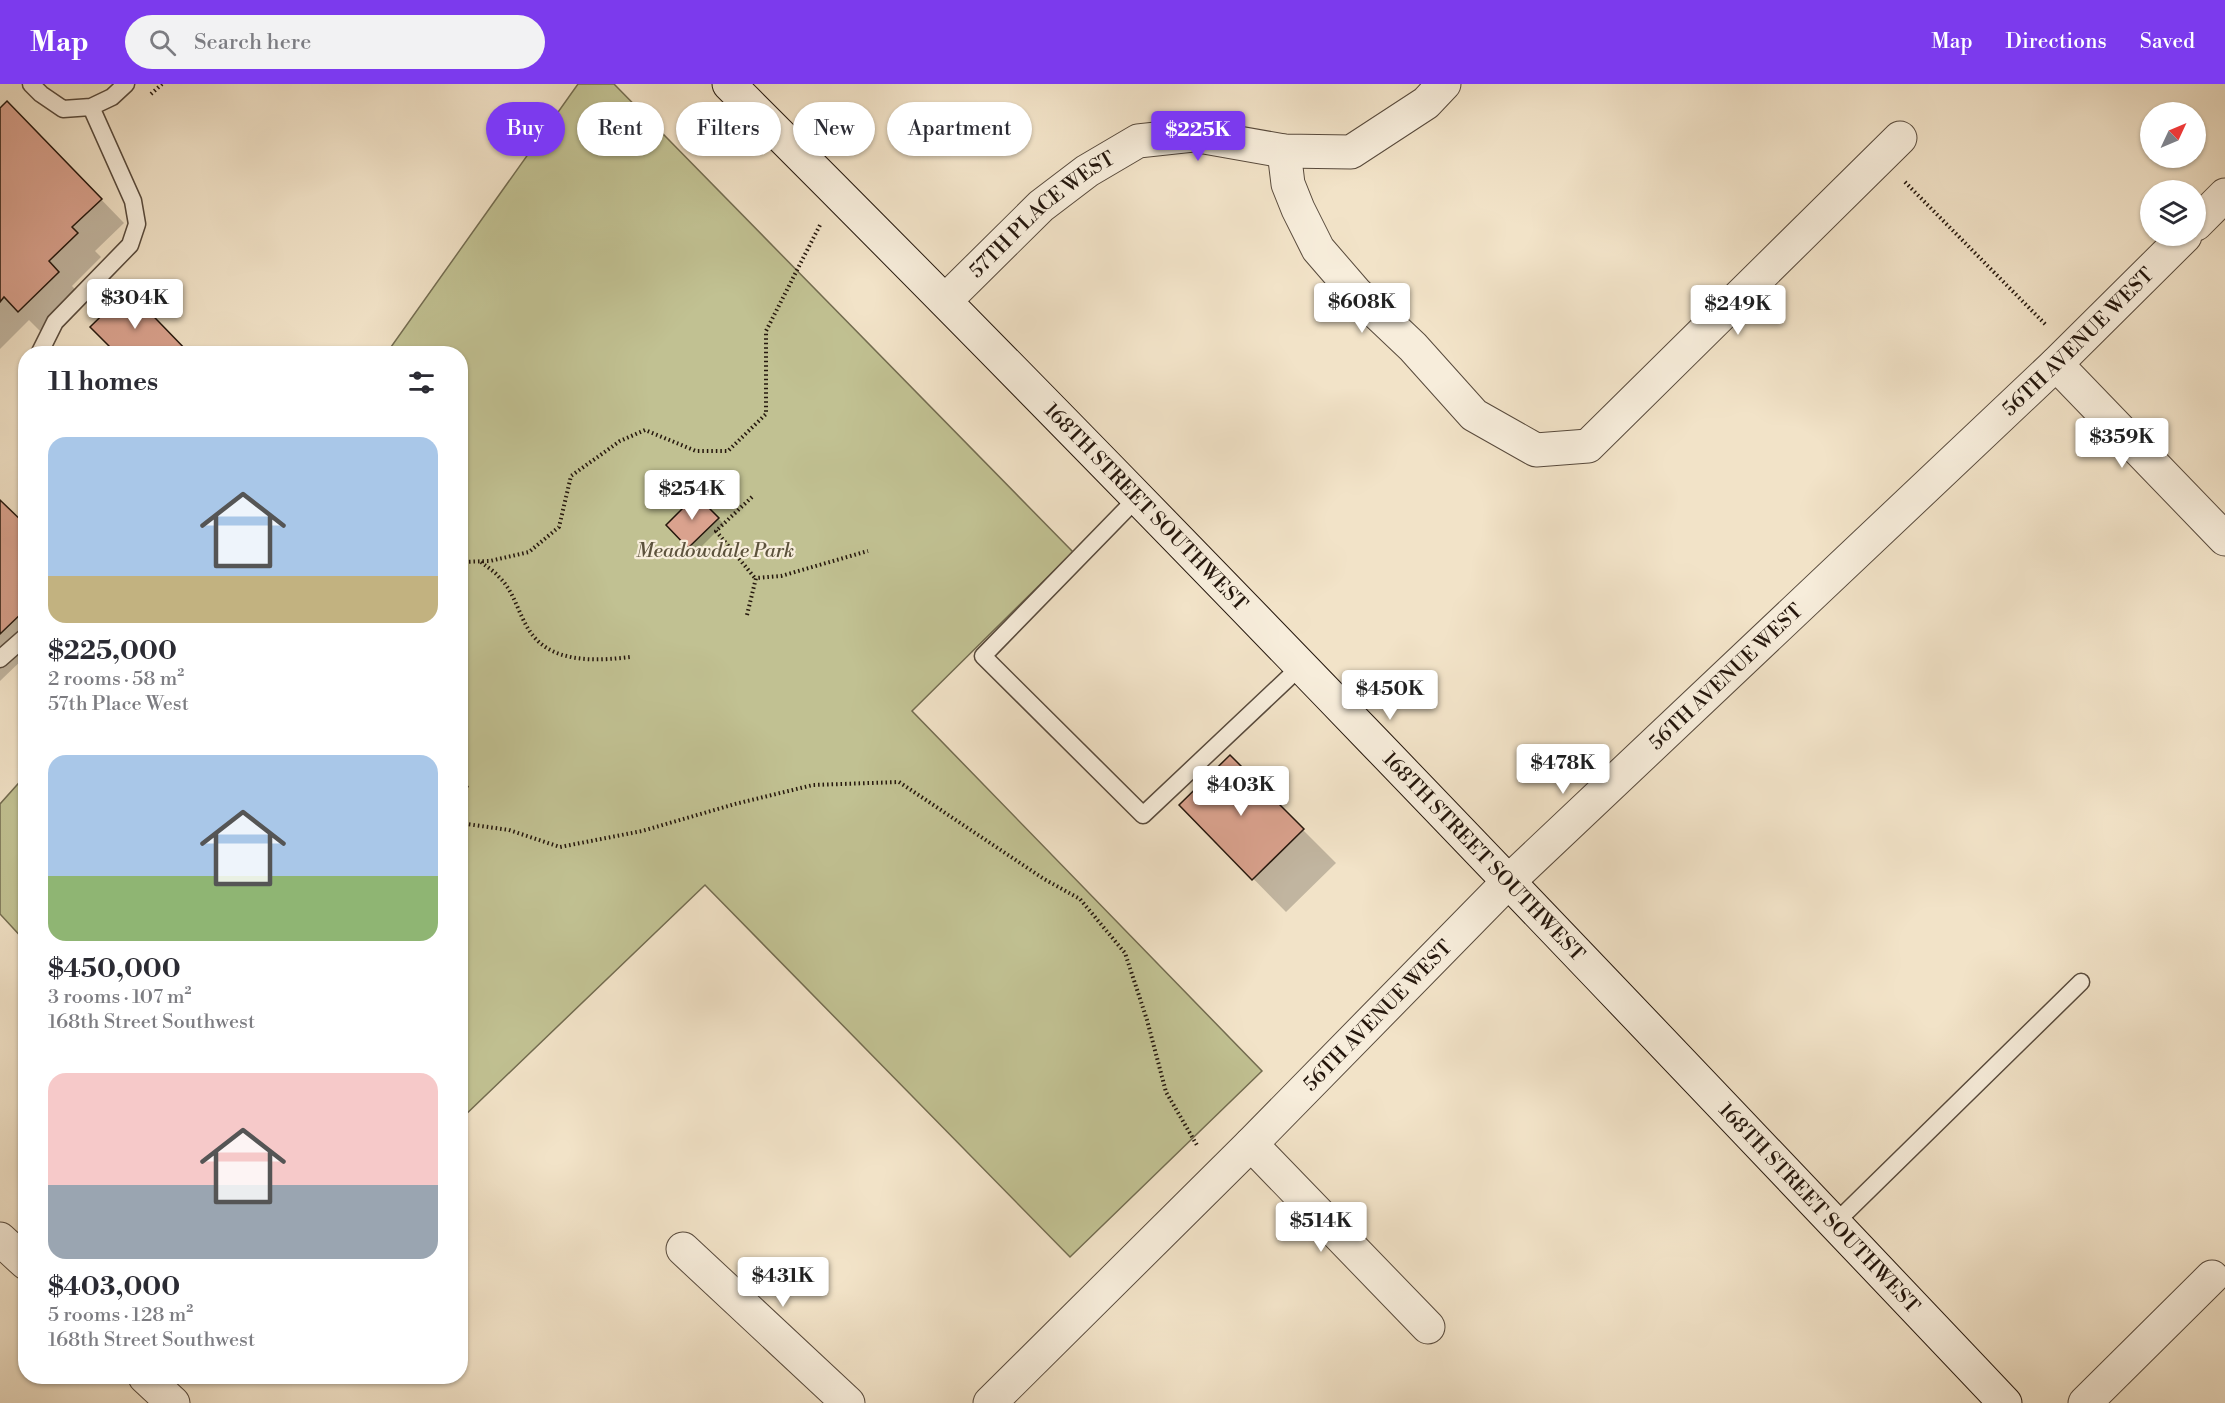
<!DOCTYPE html>
<html lang="en">
<head>
<meta charset="utf-8">
<style>
	:root { --surface:#fff; --page:#f2f2f3; --text:#2b2b33; --muted:#7c7c81; --accent:#7c3aed }
	body { margin:0; font-family:"Libre Bodoni",serif; background:var(--page); color:var(--text); height:100vh; display:flex; flex-direction:column; font-size:22px; white-space:nowrap }
	* { box-sizing:border-box; margin:0 }
	p { font-size:20px; color:var(--muted) }
	.icon { flex:none; width:33px; height:33px; fill:none; stroke:currentColor; stroke-width:2; stroke-linecap:round; stroke-linejoin:round }
	.map { position:relative; flex:1; overflow:hidden }
	.details { position:absolute; left:18px; top:262px; width:450px; height:1038px; display:flex; flex-direction:column; background:var(--surface); border-radius:24px; box-shadow:0 2px 4px #0004 }
	.details>* { flex:none }
	.top-card { position:absolute; left:486px; top:18px; width:570px; height:54px; display:flex; gap:12px }
	.needle { width:39px; rotate:46deg }
	.buttons { position:absolute; left:2140px; top:18px; display:grid; gap:12px }
	.buttons a { display:grid; place-items:center; width:66px; height:66px; border-radius:50%; background:var(--surface); box-shadow:0 2px 4px #0004; font-size:30px }
	.price { position:absolute; translate:-50% -51px; padding:0 14px; border-radius:6px; background:#fff; color:#222; font-size:20px; line-height:39px; filter:drop-shadow(0 2px 3px #0008) }
	.price::after { content:''; position:absolute; left:50%; top:36px; width:18px; height:14px; margin-left:-9px; background:inherit; clip-path:polygon(0 0,100% 0,50% 100%) }
	.price.on { background:var(--accent); color:#fff }
	ul { padding:0; list-style:none }
	li { display:grid; align-content:center; gap:12px; height:318px; padding:0 30px }
	li span { display:grid; place-items:center; height:186px; border-radius:18px; color:#555 }
	li>.icon { margin-inline-start:auto }
	span .icon { width:108px; height:108px; fill:#fffc; stroke-width:1 }
	li b { font-size:26px }
	h2 { display:flex; justify-content:space-between; align-items:center; height:72px; padding:0 30px; font-size:26px }
	.tag { padding:0 21px; border-radius:27px; background:var(--surface); box-shadow:0 2px 4px #0004; font-size:21px; line-height:54px }
	.tag.on { background:var(--accent); color:#fff }
	header { display:flex; align-items:center; gap:36px; box-sizing:border-box; height:84px; padding:0 30px; background:var(--accent); color:#fff }
	header strong { font-size:28px }
	nav { display:flex; gap:33px; margin-inline-start:auto; font-size:21px }
	.search { width:420px; height:54px; background:var(--page); display:flex; align-items:center; gap:15px; box-sizing:border-box; padding:0 21px; border-radius:33px; color:var(--muted); font-size:22px }
	.map>svg:first-child { display:block }
	.green { fill:#c1c192; stroke:#736c50; stroke-width:1.5 }
	.shadow { fill:#0003 }
	.building { fill:#daa28e; stroke:#25170d; stroke-width:1.5 }
	.lines { fill:none; stroke-linecap:round; stroke-linejoin:round }
	.service-casing { stroke:#584a3c; stroke-width:19 }
	.minor-casing { stroke:#584a3c; stroke-width:35 }
	.secondary-casing { stroke:#25170d; stroke-width:35 }
	.path { stroke:#25170d; stroke-width:4; stroke-dasharray:1.5 3; stroke-linecap:butt }
	.service { stroke:#f7eddb; stroke-width:16 }
	.minor { stroke:#f7eddb; stroke-width:33 }
	.secondary { stroke:#f7eddb; stroke-width:33 }
	.labels { text-anchor:middle; stroke-width:4.5; stroke-linejoin:round; paint-order:stroke }
	.street-label { font-size:20px; fill:#25170d; stroke:#f7eddb }
	.park-label { font-size:20px; font-style:italic; fill:#5c523c; stroke:#f7eddb }
</style>
</head>
<body>
<header>
<strong>Map</strong>
<div class="search"><svg class="icon" aria-label="search" viewBox="0 0 24 24"><circle cx="10" cy="10" r="6"/><path d="M15 15l6 6"/></svg>Search here</div>
<nav><a>Map</a><a>Directions</a><a>Saved</a></nav>
</header>
<div class="map">
<svg width="2225" height="1319" viewBox="0 0 2225 1319">
	<rect width="100%" height="100%" fill="#f2e3c8"/>
	<filter id="stains"><feTurbulence type="fractalNoise" baseFrequency=".00333" numOctaves="4"/><feColorMatrix values="0 0 0 0 .2 0 0 0 0 .09 0 0 0 0 .02 0 0 0 .5 -.17"/></filter>
	<radialGradient id="worn" r=".72"><stop offset=".6" stop-color="#630" stop-opacity="0"/><stop offset="1" stop-color="#630" stop-opacity=".3"/></radialGradient>
	<path class="green" d="M578,0H614L1073,468L912,627L1262,987L1070,1173L705,801L461,1035L460,270H386Z
		M25,692V857L0,830V720Z"/>
	<path class="shadow" d="M0,26L31,43L124,139L95,167L101,173L72,202L82,213L43,250L29,236L0,265Z
		M696,413L724,440L695,469L668,441Z
		M0,418L26,443V572L0,597Z
		M1230,673L1336,779L1286,828L1181,721Z"/>
	<path class="building" d="M7,17L102,115L72,143L78,149L49,177L59,188L18,228L4,213L0,218V24Z
		M128,206L190,270H117L90,243Z
		M696,411L719,434L688,464L666,441Z
		M0,416L26,441V525L0,550Z
		M1230,671L1304,745L1252,796L1179,721Z"/>
	<g class="lines">
		<g class="service-casing">
			<path id="service" d="M31,0L41,10L63,25L91,23L112,13L126,0
				M39,270L55,238L130,161L137,140L133,117L91,23
				M1138,413L983,572L1143,731L1301,582
				M0,575L26,552
				M1835,1139L2081,898"/>
		</g>
		<g class="minor-casing">
			<g id="minor">
				<path d="M1284,67L1288,100L1298,125L1318,165L1356,209L1413,263L1474,331L1536,366L1588,362L1900,54"/>
				<path d="M2196,140L2225,111"/>
				<path id="s1" d="M946,216L1041,122L1087,87L1138,57L1193,51L1284,67L1351,68L1426,19L1444,0"/>
				<path d="M2056,280L2225,455"/>
				<path d="M1251,1060L1428,1243"/>
				<path d="M0,1155L26,1179"/>
				<path d="M683,1165L848,1319"/>
				<path d="M145,1293L173,1319"/>
				<path id="s2" d="M990,1319L1251,1060L1509,797L2056,280L2185,152"/>
				<path d="M2085,1319L2212,1193"/>
			</g>
		</g>
		<g class="secondary-casing">
			<g id="secondary">
				<path id="s3" d="M729,0C1162,432 1584,875 2005,1319"/>
			</g>
		</g>
		<path class="path" d="M151,10L162,0
			M1905,98L2047,242
			M752,413L716,447L755,494
			M460,478L490,477L529,468L559,443L571,392L620,357L645,346L696,367H728L766,330V247L820,141
			M481,478C487,483 494,487 499,493C514,507 518,529 529,546C550,580 596,577 630,573
			M747,531L756,494L781,492L868,467
			M460,676L467,704L460,713
			M460,739L509,746L560,763L642,747L735,720L813,701L899,698L1044,795L1080,815L1125,869L1147,936L1166,1008L1198,1063"/>
		<use href="#service" class="service"/>
		<use href="#minor" class="minor"/>
		<use href="#secondary" class="secondary"/>
	</g>
	<g class="labels">
		<g class="street-label">
			<text dy="7" stroke="none"><textPath href="#s1" startOffset="129">57TH PLACE WEST</textPath></text>
			<text dy="7" stroke="none"><textPath href="#s2" startOffset="1520">56TH AVENUE WEST</textPath></text>
			<text dy="7" stroke="none"><textPath href="#s3" startOffset="594">168TH STREET SOUTHWEST</textPath></text>
			<text dy="7" stroke="none"><textPath href="#s2" startOffset="1034">56TH AVENUE WEST</textPath></text>
			<text dy="7" stroke="none"><textPath href="#s3" startOffset="1080">168TH STREET SOUTHWEST</textPath></text>
			<text dy="7" stroke="none"><textPath href="#s2" startOffset="548">56TH AVENUE WEST</textPath></text>
			<text dy="7" stroke="none"><textPath href="#s3" startOffset="1566">168TH STREET SOUTHWEST</textPath></text>
		</g>
		<g class="park-label">
			<text x="715" y="473">Meadowdale Park</text>
		</g>
	</g>
	<rect width="100%" height="100%" filter="url(#stains)"/>
	<rect width="100%" height="100%" fill="url(#worn)"/>
</svg>
<div class="buttons">
<a><svg class="needle" viewBox="-14 -14 28 28"><path d="M0-13l5 13h-10z" fill="#e53935"/><path d="M0 13l5-13h-10z" fill="#7c7c81"/></svg></a>
<a><svg class="icon" aria-label="layers" viewBox="0 0 24 24"><path d="M12 4l9 5-9 5-9-5zM3 14l9 5 9-5"/></svg></a>
</div>
<b class="price on" style="left:1198px;top:78px">$225K</b>
<b class="price" style="left:135px;top:246px">$304K</b>
<b class="price" style="left:1362px;top:250px">$608K</b>
<b class="price" style="left:1738px;top:252px">$249K</b>
<b class="price" style="left:2122px;top:385px">$359K</b>
<b class="price" style="left:692px;top:437px">$254K</b>
<b class="price" style="left:1390px;top:637px">$450K</b>
<b class="price" style="left:1563px;top:711px">$478K</b>
<b class="price" style="left:1241px;top:733px">$403K</b>
<b class="price" style="left:1321px;top:1169px">$514K</b>
<b class="price" style="left:783px;top:1224px">$431K</b>
<div class="top-card">
<a class="tag on">Buy</a>
<a class="tag">Rent</a>
<a class="tag">Filters</a>
<a class="tag">New</a>
<a class="tag">Apartment</a>
</div>
<section class="details">
<h2>11 homes<svg class="icon" aria-label="filters" viewBox="0 0 24 24"><path d="M4 7h16M4 17h16"/><circle cx="9" cy="7" r="2"/><circle cx="15" cy="17" r="2"/></svg></h2>
<ul>
<li><span style="background:linear-gradient(#a9c7e8 75%,#c2b280 0)"><svg class="icon" aria-label="home" viewBox="0 0 24 24"><path d="M3 11l9-7 9 7M6 9v11h12V9"/></svg></span><div><b>$225,000</b><p>2 rooms · 58 m²</p><p>57th Place West</p></div></li>
<li><span style="background:linear-gradient(#a9c7e8 65%,#8fb573 0)"><svg class="icon" aria-label="home" viewBox="0 0 24 24"><path d="M3 11l9-7 9 7M6 9v11h12V9"/></svg></span><div><b>$450,000</b><p>3 rooms · 107 m²</p><p>168th Street Southwest</p></div></li>
<li><span style="background:linear-gradient(#f6c9c9 60%,#9aa5b1 0)"><svg class="icon" aria-label="home" viewBox="0 0 24 24"><path d="M3 11l9-7 9 7M6 9v11h12V9"/></svg></span><div><b>$403,000</b><p>5 rooms · 128 m²</p><p>168th Street Southwest</p></div></li>
</ul>
</section>
</div>
</body>
</html>
